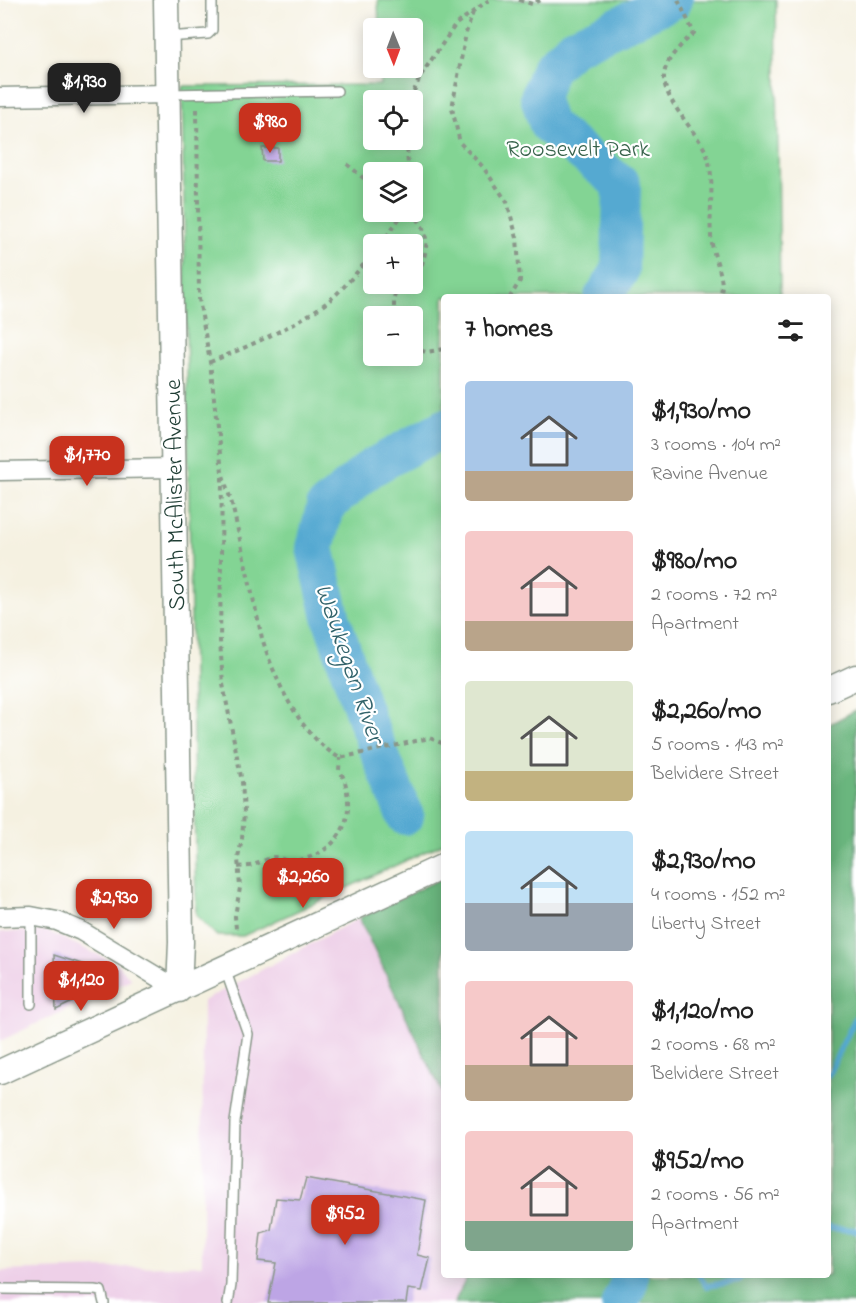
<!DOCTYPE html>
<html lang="en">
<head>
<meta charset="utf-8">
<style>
	:root { --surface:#fff; --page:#f2f2f2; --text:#222; --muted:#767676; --accent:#c8321e }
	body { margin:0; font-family:"Indie Flower",sans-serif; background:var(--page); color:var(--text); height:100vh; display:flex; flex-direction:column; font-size:22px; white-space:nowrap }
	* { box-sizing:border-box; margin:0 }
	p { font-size:20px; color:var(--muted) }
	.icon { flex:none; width:33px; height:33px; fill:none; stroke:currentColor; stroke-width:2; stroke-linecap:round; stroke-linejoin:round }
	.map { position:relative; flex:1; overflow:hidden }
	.side { position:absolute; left:441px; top:294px; width:390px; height:984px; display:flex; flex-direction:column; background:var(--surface); border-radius:6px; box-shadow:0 3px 15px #0003 }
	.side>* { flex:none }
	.needle { width:39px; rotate:179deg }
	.buttons { position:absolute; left:363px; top:18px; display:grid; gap:12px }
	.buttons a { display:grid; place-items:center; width:60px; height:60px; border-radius:6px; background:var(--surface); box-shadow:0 3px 15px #0003; font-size:30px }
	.price { position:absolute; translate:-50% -51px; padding:0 14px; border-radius:12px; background:var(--accent); color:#fff; font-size:20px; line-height:39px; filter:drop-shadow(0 2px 3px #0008) }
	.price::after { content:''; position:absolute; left:50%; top:36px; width:18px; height:14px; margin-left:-9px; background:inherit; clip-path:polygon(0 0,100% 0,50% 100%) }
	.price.active { background:#222; color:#fff }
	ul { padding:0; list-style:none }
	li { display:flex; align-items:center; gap:18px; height:150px; padding:0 24px }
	li span { display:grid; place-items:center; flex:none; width:168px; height:120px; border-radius:6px; color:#555 }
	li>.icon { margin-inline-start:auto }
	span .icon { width:72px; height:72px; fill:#fffc; stroke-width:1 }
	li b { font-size:26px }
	h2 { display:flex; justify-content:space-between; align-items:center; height:72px; padding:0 24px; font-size:26px }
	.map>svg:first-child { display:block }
	.built { fill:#eed0e8 }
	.green { fill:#83d494; stroke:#518864; stroke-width:1.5; fill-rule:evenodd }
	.forest { fill:#6ab67e; stroke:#447a59; stroke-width:1.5 }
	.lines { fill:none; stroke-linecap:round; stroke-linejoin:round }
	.stream { stroke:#55a9d1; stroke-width:6 }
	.river { stroke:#55a9d1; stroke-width:38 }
	.building { fill:#bda5e5 }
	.lane-casing { stroke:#8a978a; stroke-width:12 }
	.street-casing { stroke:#8a978a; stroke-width:21 }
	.secondary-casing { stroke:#8a978a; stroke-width:27 }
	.path { stroke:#8a978a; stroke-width:4; stroke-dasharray:4.5 4.5; stroke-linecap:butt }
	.lane { stroke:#fff; stroke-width:9 }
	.street { stroke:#fff; stroke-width:18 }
	.secondary { stroke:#fff; stroke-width:24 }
	.labels { text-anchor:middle; stroke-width:4.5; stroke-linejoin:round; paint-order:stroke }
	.park-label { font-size:24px; fill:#38634c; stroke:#fff }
	.street-label { font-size:24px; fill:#1f3d34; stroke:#fff }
	.water-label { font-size:26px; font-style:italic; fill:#32636b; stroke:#fff }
</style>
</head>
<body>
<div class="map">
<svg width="856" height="1303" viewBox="0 0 856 1303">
	<rect width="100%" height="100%" fill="#fff"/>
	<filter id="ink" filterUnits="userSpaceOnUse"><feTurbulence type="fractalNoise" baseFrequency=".0167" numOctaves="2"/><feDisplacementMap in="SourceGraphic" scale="12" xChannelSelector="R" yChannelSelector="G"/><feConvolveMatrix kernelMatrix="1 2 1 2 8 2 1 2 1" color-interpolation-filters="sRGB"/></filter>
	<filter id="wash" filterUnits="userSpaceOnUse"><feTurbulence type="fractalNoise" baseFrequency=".008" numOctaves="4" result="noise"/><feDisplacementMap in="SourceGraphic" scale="24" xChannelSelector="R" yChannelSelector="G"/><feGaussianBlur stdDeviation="1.35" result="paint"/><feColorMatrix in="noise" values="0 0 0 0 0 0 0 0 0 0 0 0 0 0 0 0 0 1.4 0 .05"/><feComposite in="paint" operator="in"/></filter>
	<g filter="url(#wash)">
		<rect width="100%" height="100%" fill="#f5f1e1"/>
		<path class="built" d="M359,918L444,1096V1275H468L454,1303H0V1271L202,1265L203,1001Z
			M47,931L118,964L131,979L0,1041V932Z"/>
		<path class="green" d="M378,0H776L780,297H444V843L243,936H217L196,915L182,86L380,85V68H412V28H379ZM374,100H412V140H374ZM374,172H412V212H374ZM374,244H412V284H374ZM374,316H412V356H374Z"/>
		<path class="forest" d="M856,710V1303H454L468,1275H828V725Z
			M444,877V1096L359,918Z"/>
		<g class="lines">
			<path class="stream" d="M828,1075L856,1017
				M828,1228L856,1230
				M699,1275L706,1286L739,1281L745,1275"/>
			<path class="river" d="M603,297L620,271L622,185L548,125L539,97L550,68L574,46L674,0
				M405,816L367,722L332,620L315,548L325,507L371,468L444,428
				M620,1303L628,1285L629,1275"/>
		</g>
		<g id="blocks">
			<path class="building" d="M262,148H278V161H263Z
				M54,955L113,974L115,981L56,1010Z
				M306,1178L426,1200L417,1255L430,1258L422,1291L408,1289L406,1303H268L276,1263L258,1261L261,1233L271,1230L276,1198L300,1200Z"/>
		</g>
	</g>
	<g filter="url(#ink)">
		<use href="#blocks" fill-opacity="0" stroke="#8a978a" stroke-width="1.5"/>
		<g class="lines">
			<g class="lane-casing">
				<path id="lane" d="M167,37L208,34L212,30V0
					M169,94L337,91
					M225,969L248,1034L235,1122L231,1285L228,1303
					M31,1004V916
					M0,1289L95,1290L101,1291L104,1303"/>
			</g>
			<g class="street-casing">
				<path id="street" d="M0,97L168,94
					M0,471L173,468
					M0,917L31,916L57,921L81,931L179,990"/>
			</g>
			<g class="secondary-casing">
				<path id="secondary" d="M166,0L181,942L179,990
					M828,690L856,677
					M0,1072L444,866"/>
			</g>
			<path class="path" d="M519,0L532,4L540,0
				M678,0L694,33C650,72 659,85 691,129C696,136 702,144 706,152C717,182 707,213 712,244C715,263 726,277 720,297
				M473,12L466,33L452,108L460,143L483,167L507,202L517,238L520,281L510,297
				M410,100L421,75L456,24L489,0
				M197,109L199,299L210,362L222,472L232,504L262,638C275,680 300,736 340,758L425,739L430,738L444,744
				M407,140L408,172
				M347,164L374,187
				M412,211C430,234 429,244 420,270L412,272
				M381,244L399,219L401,212
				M394,316V298L398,284
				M412,349L427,352L444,349
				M210,362C249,346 287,330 322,306C342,292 357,271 374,253
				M222,477L220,641L223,684L242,782L244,812L242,839L238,858L240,888L235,916L236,929
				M290,861C323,859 350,836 348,801C347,789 346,780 339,770L340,758
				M238,867C244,866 250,867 256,864C262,862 268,858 274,857C286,856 319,883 330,891"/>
			<use href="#lane" class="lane"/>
			<use href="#street" class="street"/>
			<use href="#secondary" class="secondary"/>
		</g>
	</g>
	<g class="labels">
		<g class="park-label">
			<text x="578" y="156">Roosevelt Park</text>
		</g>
		<g class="street-label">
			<text transform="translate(174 495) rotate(-91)" y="8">South McAlister Avenue</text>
		</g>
		<g class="water-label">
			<text transform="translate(351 663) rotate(71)" y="9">Waukegan River</text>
		</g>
	</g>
</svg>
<div class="buttons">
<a><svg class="needle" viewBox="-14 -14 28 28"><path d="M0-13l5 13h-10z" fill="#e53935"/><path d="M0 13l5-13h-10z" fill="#767676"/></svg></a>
<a><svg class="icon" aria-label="locate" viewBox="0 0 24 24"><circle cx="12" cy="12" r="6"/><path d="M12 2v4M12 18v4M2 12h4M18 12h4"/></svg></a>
<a><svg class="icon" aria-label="layers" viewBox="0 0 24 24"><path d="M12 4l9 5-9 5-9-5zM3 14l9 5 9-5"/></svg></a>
<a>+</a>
<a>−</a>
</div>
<b class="price active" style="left:84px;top:114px">$1,930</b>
<b class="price" style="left:270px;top:154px">$980</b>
<b class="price" style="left:87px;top:487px">$1,770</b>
<b class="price" style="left:303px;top:909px">$2,260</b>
<b class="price" style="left:114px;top:930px">$2,930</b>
<b class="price" style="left:81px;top:1012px">$1,120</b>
<b class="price" style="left:345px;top:1246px">$952</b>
<section class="side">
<h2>7 homes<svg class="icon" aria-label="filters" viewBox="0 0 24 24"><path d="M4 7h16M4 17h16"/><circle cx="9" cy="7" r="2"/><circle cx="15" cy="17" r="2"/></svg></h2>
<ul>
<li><span style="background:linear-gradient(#a9c7e8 75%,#b9a48a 0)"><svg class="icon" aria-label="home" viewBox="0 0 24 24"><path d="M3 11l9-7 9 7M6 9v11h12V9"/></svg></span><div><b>$1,930/mo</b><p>3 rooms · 104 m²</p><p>Ravine Avenue</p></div></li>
<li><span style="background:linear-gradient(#f6c9c9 75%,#b9a48a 0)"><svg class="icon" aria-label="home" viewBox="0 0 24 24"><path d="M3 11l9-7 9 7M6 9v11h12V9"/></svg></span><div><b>$980/mo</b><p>2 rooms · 72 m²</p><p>Apartment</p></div></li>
<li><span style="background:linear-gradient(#dfe7d0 75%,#c2b280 0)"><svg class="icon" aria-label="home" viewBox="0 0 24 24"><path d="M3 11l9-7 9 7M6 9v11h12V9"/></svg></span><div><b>$2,260/mo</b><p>5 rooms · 143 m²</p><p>Belvidere Street</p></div></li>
<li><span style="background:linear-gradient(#bfe0f5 60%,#9aa5b1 0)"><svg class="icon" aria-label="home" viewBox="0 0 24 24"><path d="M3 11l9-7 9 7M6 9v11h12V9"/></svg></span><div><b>$2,930/mo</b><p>4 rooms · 152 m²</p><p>Liberty Street</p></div></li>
<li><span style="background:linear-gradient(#f6c9c9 70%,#b9a48a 0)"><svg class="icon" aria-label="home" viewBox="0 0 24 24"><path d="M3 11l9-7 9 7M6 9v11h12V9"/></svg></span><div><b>$1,120/mo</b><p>2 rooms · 68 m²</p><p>Belvidere Street</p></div></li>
<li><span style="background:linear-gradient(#f6c9c9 75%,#7fa58c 0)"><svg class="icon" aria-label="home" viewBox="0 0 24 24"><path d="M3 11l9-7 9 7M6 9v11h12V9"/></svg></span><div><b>$952/mo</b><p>2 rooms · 56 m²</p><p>Apartment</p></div></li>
</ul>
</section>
</div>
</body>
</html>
